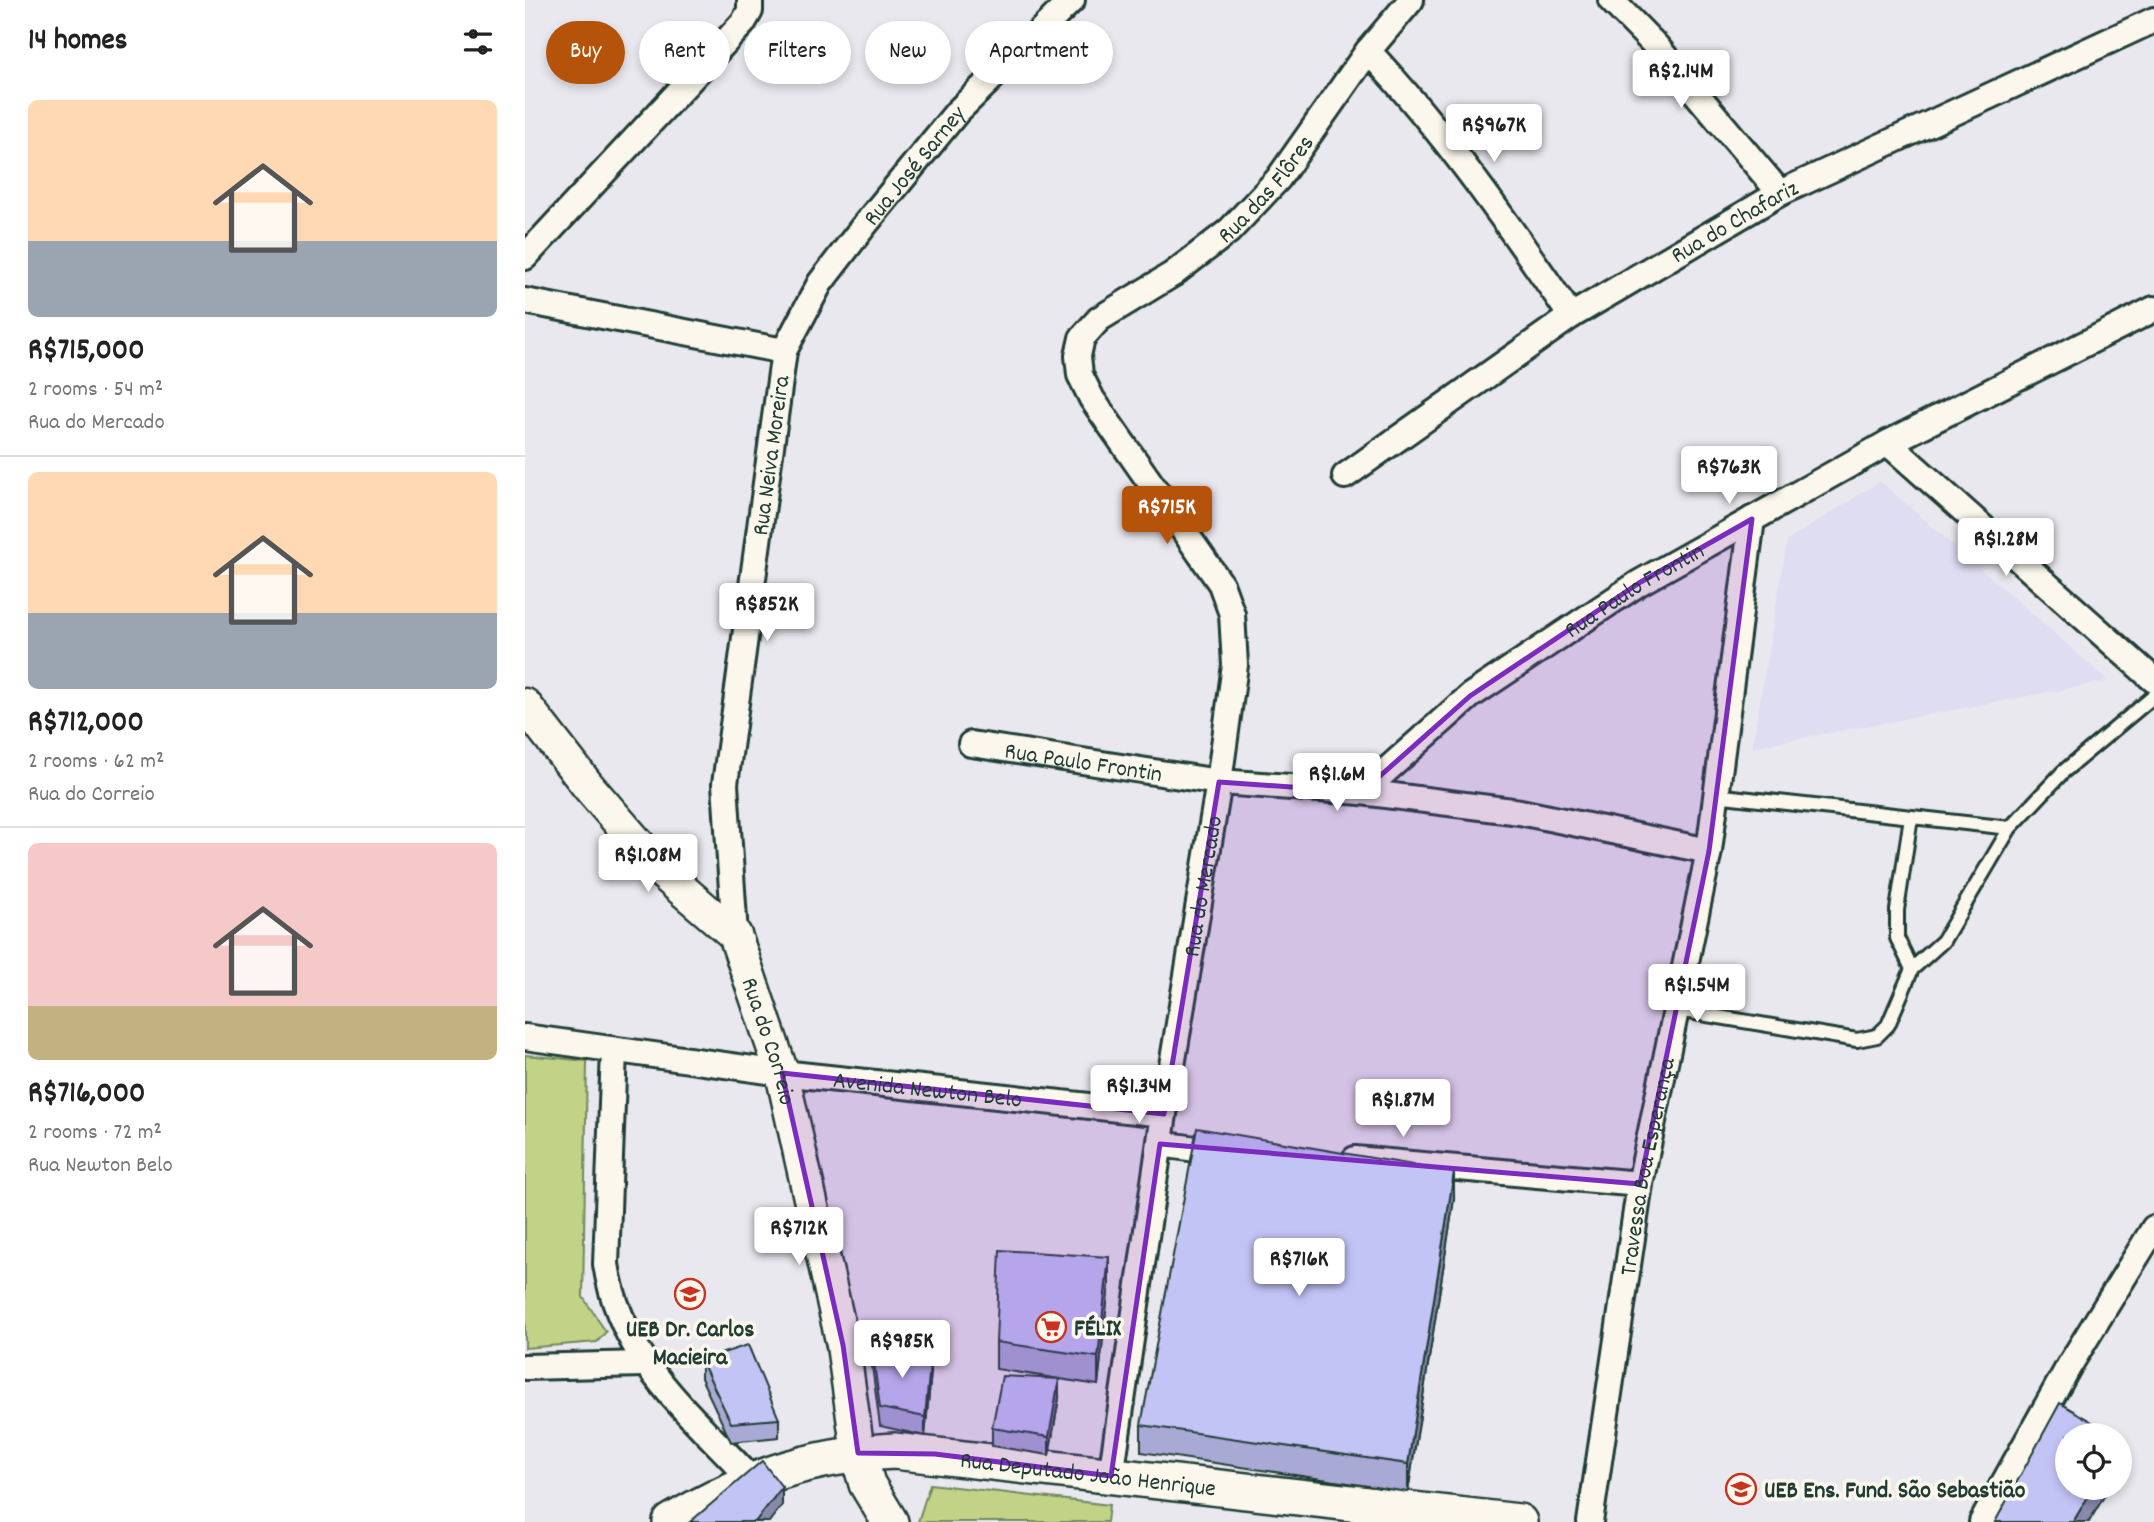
<!DOCTYPE html>
<html lang="en">
<head>
<meta charset="utf-8">
<style>
	:root { --surface:#fff; --page:#f2f2f2; --text:#222; --muted:#767676; --line:#e0e0e0; --accent:#b45309 }
	body { margin:0; font-family:Dekko,sans-serif; background:var(--page); color:var(--text); height:100vh; display:flex; flex-direction:column; font-size:26px; white-space:nowrap }
	* { box-sizing:border-box; margin:0 }
	p { font-size:23px; color:var(--muted) }
	.icon { flex:none; width:38px; height:38px; fill:none; stroke:currentColor; stroke-width:2; stroke-linecap:round; stroke-linejoin:round }
	.map { position:relative; flex:1; overflow:hidden }
	.panel { display:flex; flex-direction:column; background:var(--surface); width:525px }
	.panel>* { flex:none }
	.guide { position:absolute; left:21px; top:21px; width:665px; height:63px; display:flex; gap:14px }
	.controls { position:absolute; left:1530px; top:1423px; display:grid; gap:14px }
	.controls a { display:grid; place-items:center; width:77px; height:77px; border-radius:50%; background:var(--surface); box-shadow:0 4px 10px #0003; font-size:35px }
	.price { position:absolute; translate:-50% -60px; padding:0 16px; border-radius:7px; background:#fff; color:#222; font-size:23px; line-height:46px; filter:drop-shadow(0 2px 4px #0008) }
	.price::after { content:''; position:absolute; left:50%; top:42px; width:21px; height:16px; margin-left:-10px; background:inherit; clip-path:polygon(0 0,100% 0,50% 100%) }
	.price.active { background:var(--accent); color:#fff }
	ul { padding:0; list-style:none }
	li { display:grid; align-content:center; gap:14px; height:371px; padding:0 28px }
	li+li { border-top:2px solid var(--line) }
	li span { display:grid; place-items:center; height:217px; border-radius:10px; color:#555 }
	li>.icon { margin-inline-start:auto }
	span .icon { width:126px; height:126px; fill:#fffc; stroke-width:1 }
	li b { font-size:30px }
	h2 { display:flex; justify-content:space-between; align-items:center; height:84px; padding:0 28px; font-size:30px }
	.chip { padding:0 24px; border-radius:32px; background:var(--surface); box-shadow:0 4px 10px #0003; font-size:24px; line-height:63px }
	.chip.active { background:var(--accent); color:#fff }
	main { display:flex; flex:1; min-height:0 }
	.map>svg:first-child { display:block }
	.built { fill:#deddf1 }
	.green { fill:#c2d387; stroke:#70885e; stroke-width:2 }
	.lines { fill:none; stroke-linecap:round; stroke-linejoin:round }
	.service-casing { stroke:#1f3d34; stroke-width:18 }
	.minor-casing { stroke:#1f3d34; stroke-width:30 }
	.tertiary-casing { stroke:#1f3d34; stroke-width:37 }
	.secondary-casing { stroke:#1f3d34; stroke-width:40 }
	.service { stroke:#fbf7ec; stroke-width:12 }
	.minor { stroke:#fbf7ec; stroke-width:24 }
	.tertiary { stroke:#fbf7ec; stroke-width:32 }
	.secondary { stroke:#fbf7ec; stroke-width:35 }
	.wall { fill:#a8a9d4; stroke:#1f3d34; stroke-width:2 }
	.shaded-wall { fill:#8889ac; stroke:#1f3d34; stroke-width:2 }
	.building { fill:#c3c4f6; stroke:#1f3d34; stroke-width:2 }
	.marked { fill:#7b2cbf; fill-opacity:0.2; stroke:#7b2cbf; stroke-width:5; stroke-linejoin:round }
	.labels { text-anchor:middle; stroke-width:7; stroke-linejoin:round; paint-order:stroke }
	.street-label { font-size:24px; fill:#1f3d34; stroke:#fbf7ec }
	.poi-label { font-size:24px; font-weight:bold; fill:#1f3d34; stroke:#fbf7ec; text-anchor:start }
</style>
</head>
<body>
<main>
<section class="panel">
<h2>14 homes<svg class="icon" aria-label="filters" viewBox="0 0 24 24"><path d="M4 7h16M4 17h16"/><circle cx="9" cy="7" r="2"/><circle cx="15" cy="17" r="2"/></svg></h2>
<ul>
<li><span style="background:linear-gradient(#ffd9b3 65%,#9aa5b1 0)"><svg class="icon" aria-label="home" viewBox="0 0 24 24"><path d="M3 11l9-7 9 7M6 9v11h12V9"/></svg></span><div><b>R$715,000</b><p>2 rooms · 54 m²</p><p>Rua do Mercado</p></div></li>
<li><span style="background:linear-gradient(#ffd9b3 65%,#9aa5b1 0)"><svg class="icon" aria-label="home" viewBox="0 0 24 24"><path d="M3 11l9-7 9 7M6 9v11h12V9"/></svg></span><div><b>R$712,000</b><p>2 rooms · 62 m²</p><p>Rua do Correio</p></div></li>
<li><span style="background:linear-gradient(#f6c9c9 75%,#c2b280 0)"><svg class="icon" aria-label="home" viewBox="0 0 24 24"><path d="M3 11l9-7 9 7M6 9v11h12V9"/></svg></span><div><b>R$716,000</b><p>2 rooms · 72 m²</p><p>Rua Newton Belo</p></div></li>
</ul>
</section>
<div class="map">
<svg width="1629" height="1522" viewBox="0 0 1629 1522">
	<rect width="100%" height="100%" fill="#eae8ef"/>
	<filter id="ink" filterUnits="userSpaceOnUse"><feTurbulence type="fractalNoise" baseFrequency=".0143" numOctaves="2"/><feDisplacementMap in="SourceGraphic" scale="14" xChannelSelector="R" yChannelSelector="G"/><feConvolveMatrix kernelMatrix="1 2 1 2 8 2 1 2 1" color-interpolation-filters="sRGB"/></filter>
	<g filter="url(#ink)">
		<path class="built" d="M1355,481L1584,681L1227,747L1262,541Z"/>
		<path class="green" d="M0,1055L62,1061L58,1297L81,1332L72,1342L0,1348Z
			M405,1484L584,1505L582,1522H393Z"/>
		<g class="lines">
			<g class="service-casing">
				<path id="service" d="M1190,795L1485,828
					M1386,817L1372,910V938L1387,969
					M1152,1010L1332,1040L1352,1036L1363,1025L1387,969L1418,941L1485,828L1538,772L1629,696"/>
			</g>
			<g class="minor-casing">
				<g id="minor">
					<path d="M1086,0L1132,47L1255,193"/>
					<path d="M843,51C920,133 983,224 1046,316"/>
					<path d="M0,257L218,23L225,11V0"/>
					<path d="M0,301L259,351"/>
					<path d="M1363,443L1629,680"/>
					<path id="s1" d="M820,476L1046,316L1255,193L1629,20"/>
					<path id="s2" d="M446,744L694,782L837,792L995,812L1184,851"/>
					<path id="s3" d="M837,792L945,696L1114,583L1363,443L1629,309"/>
					<path id="s4" d="M210,935L200,784L259,351L295,283L338,227L432,112L547,0"/>
					<path id="s5" d="M0,1037L257,1073L639,1114"/>
					<path d="M89,1050L81,1264C95,1359 164,1412 226,1479"/>
					<path d="M635,1144L700,1153"/>
					<path d="M830,1159L1115,1184"/>
					<path d="M0,1367L119,1364"/>
					<path id="s6" d="M586,1476L639,1114L694,782L710,665L707,614L696,584L567,399L555,375L553,356L557,338L574,319L648,274L704,231L753,179L843,51L886,0"/>
					<path id="s7" d="M1065,1522L1115,1184L1184,851L1227,519"/>
					<path d="M1457,1522L1544,1366L1629,1228"/>
				</g>
			</g>
			<g class="tertiary-casing">
				<g id="tertiary">
					<path id="s8" d="M0,705L63,786L139,874L210,935L257,1073L318,1345L333,1453"/>
				</g>
			</g>
			<g class="secondary-casing">
				<g id="secondary">
					<path d="M333,1453L342,1484L365,1522"/>
					<path id="s9" d="M146,1522C221,1478 282,1456 369,1451L994,1522"/>
				</g>
			</g>
			<use href="#service" class="service"/>
			<use href="#minor" class="minor"/>
			<use href="#tertiary" class="tertiary"/>
			<use href="#secondary" class="secondary"/>
		</g>
		<path class="wall" d="M929,1199L883,1492L616,1452V1425Z
			M584,1284L573,1385L471,1369V1342Z
			M347,1348L406,1372L400,1436L355,1426L347,1366Z
			M176,1360L254,1419V1437L206,1442L176,1378Z
			M534,1398L524,1455L467,1446V1428Z"/>
		<path class="shaded-wall" d="M929,1172V1199L883,1492V1464Z
			M584,1257V1284L573,1385V1357Z
			M406,1354V1372L400,1436V1417Z
			M534,1379V1398L524,1455V1437Z
			M1597,1439V1467L1594,1471V1444Z
			M257,1487V1505L244,1522H230Z
			M1568,1488H1584L1564,1522H1548Z"/>
		<path class="building" d="M672,1128L929,1172L883,1464L616,1425Z
			M475,1250L584,1257L573,1357L471,1342Z
			M223,1345L254,1419L206,1423L176,1360Z
			M347,1348L406,1354L400,1417L355,1408Z
			M477,1376L534,1379L524,1437L467,1428Z
			M1535,1403L1589,1435H1542V1488H1568L1548,1522H1470Z
			M237,1461L257,1487L230,1522H165Z"/>
	</g>
	<path class="marked" d="M1227,519L1184,851L1115,1184L635,1144L586,1476L410,1454L333,1453L318,1345L257,1073L639,1114L694,782L837,792L945,696L1114,583Z"/>
	<defs>
		<g id="school-ring" transform="scale(1.575)"><circle r="9.5" fill="#fbf7ec" stroke="#c8321e" stroke-width="1.5"/><path d="M0-5L7-2L0 1L-7-2ZM-4 1L0 2.5L4 1V4Q0 6-4 4Z" fill="#c8321e"/></g>
		<g id="supermarket-ring" transform="scale(1.575)"><circle r="9.5" fill="#fbf7ec" stroke="#c8321e" stroke-width="1.5"/><path d="M-6-5.5h2.5l.6 2H6L4.5 2H-2.5L-4.4-4H-6ZM-1.5 3.2a1.3 1.3 0 1 0 .1 0ZM3 3.2a1.3 1.3 0 1 0 .1 0Z" fill="#c8321e"/></g>
	</defs>
	<g fill-rule="evenodd">
		<use href="#school-ring" x="165" y="1294"/>
		<use href="#supermarket-ring" x="526" y="1327"/>
		<use href="#school-ring" x="1216" y="1489"/>
	</g>
	<g class="labels">
		<g class="street-label">
			<text dy="8" stroke="none"><textPath href="#s4" startOffset="816">Rua José Sarney</textPath></text>
			<text dy="8" stroke="none"><textPath href="#s6" startOffset="1432">Rua das Flôres</textPath></text>
			<text dy="8" stroke="none"><textPath href="#s1" startOffset="466">Rua do Chafariz</textPath></text>
			<text dy="8" stroke="none"><textPath href="#s4" startOffset="483">Rua Neiva Moreira</textPath></text>
			<text dy="8" stroke="none"><textPath href="#s3" startOffset="340">Rua Paulo Frontin</textPath></text>
			<text dy="8" stroke="none"><textPath href="#s2" startOffset="114">Rua Paulo Frontin</textPath></text>
			<text dy="8" stroke="none"><textPath href="#s6" startOffset="597">Rua do Mercado</textPath></text>
			<text dy="8" stroke="none"><textPath href="#s8" startOffset="424">Rua do Correio</textPath></text>
			<text dy="8" stroke="none"><textPath href="#s5" startOffset="406">Avenida Newton Belo</textPath></text>
			<text dy="8" stroke="none"><textPath href="#s7" startOffset="360">Travessa Boa Esperança</textPath></text>
			<text dy="8" stroke="none"><textPath href="#s9" startOffset="432">Rua Deputado João Henrique</textPath></text>
		</g>
		<g class="poi-label">
			<text x="549" y="1335">FÉLIX</text>
			<text x="165" y="1336" text-anchor="middle">UEB Dr. Carlos<tspan x="165" dy="28">Macieira</tspan></text>
			<text x="1239" y="1497">UEB Ens. Fund. São Sebastião</text>
		</g>
	</g>
</svg>
<div class="controls">
<a><svg class="icon" aria-label="locate" viewBox="0 0 24 24"><circle cx="12" cy="12" r="6"/><path d="M12 2v4M12 18v4M2 12h4M18 12h4"/></svg></a>
</div>
<b class="price" style="left:1156px;top:110px">R$2.14M</b>
<b class="price" style="left:969px;top:164px">R$967K</b>
<b class="price" style="left:1204px;top:506px">R$763K</b>
<b class="price active" style="left:642px;top:546px">R$715K</b>
<b class="price" style="left:1481px;top:578px">R$1.28M</b>
<b class="price" style="left:242px;top:643px">R$852K</b>
<b class="price" style="left:812px;top:813px">R$1.6M</b>
<b class="price" style="left:123px;top:894px">R$1.08M</b>
<b class="price" style="left:1172px;top:1024px">R$1.54M</b>
<b class="price" style="left:614px;top:1125px">R$1.34M</b>
<b class="price" style="left:878px;top:1139px">R$1.87M</b>
<b class="price" style="left:274px;top:1267px">R$712K</b>
<b class="price" style="left:774px;top:1298px">R$716K</b>
<b class="price" style="left:377px;top:1380px">R$985K</b>
<div class="guide">
<a class="chip active">Buy</a>
<a class="chip">Rent</a>
<a class="chip">Filters</a>
<a class="chip">New</a>
<a class="chip">Apartment</a>
</div>
</div>
</main>
</body>
</html>
